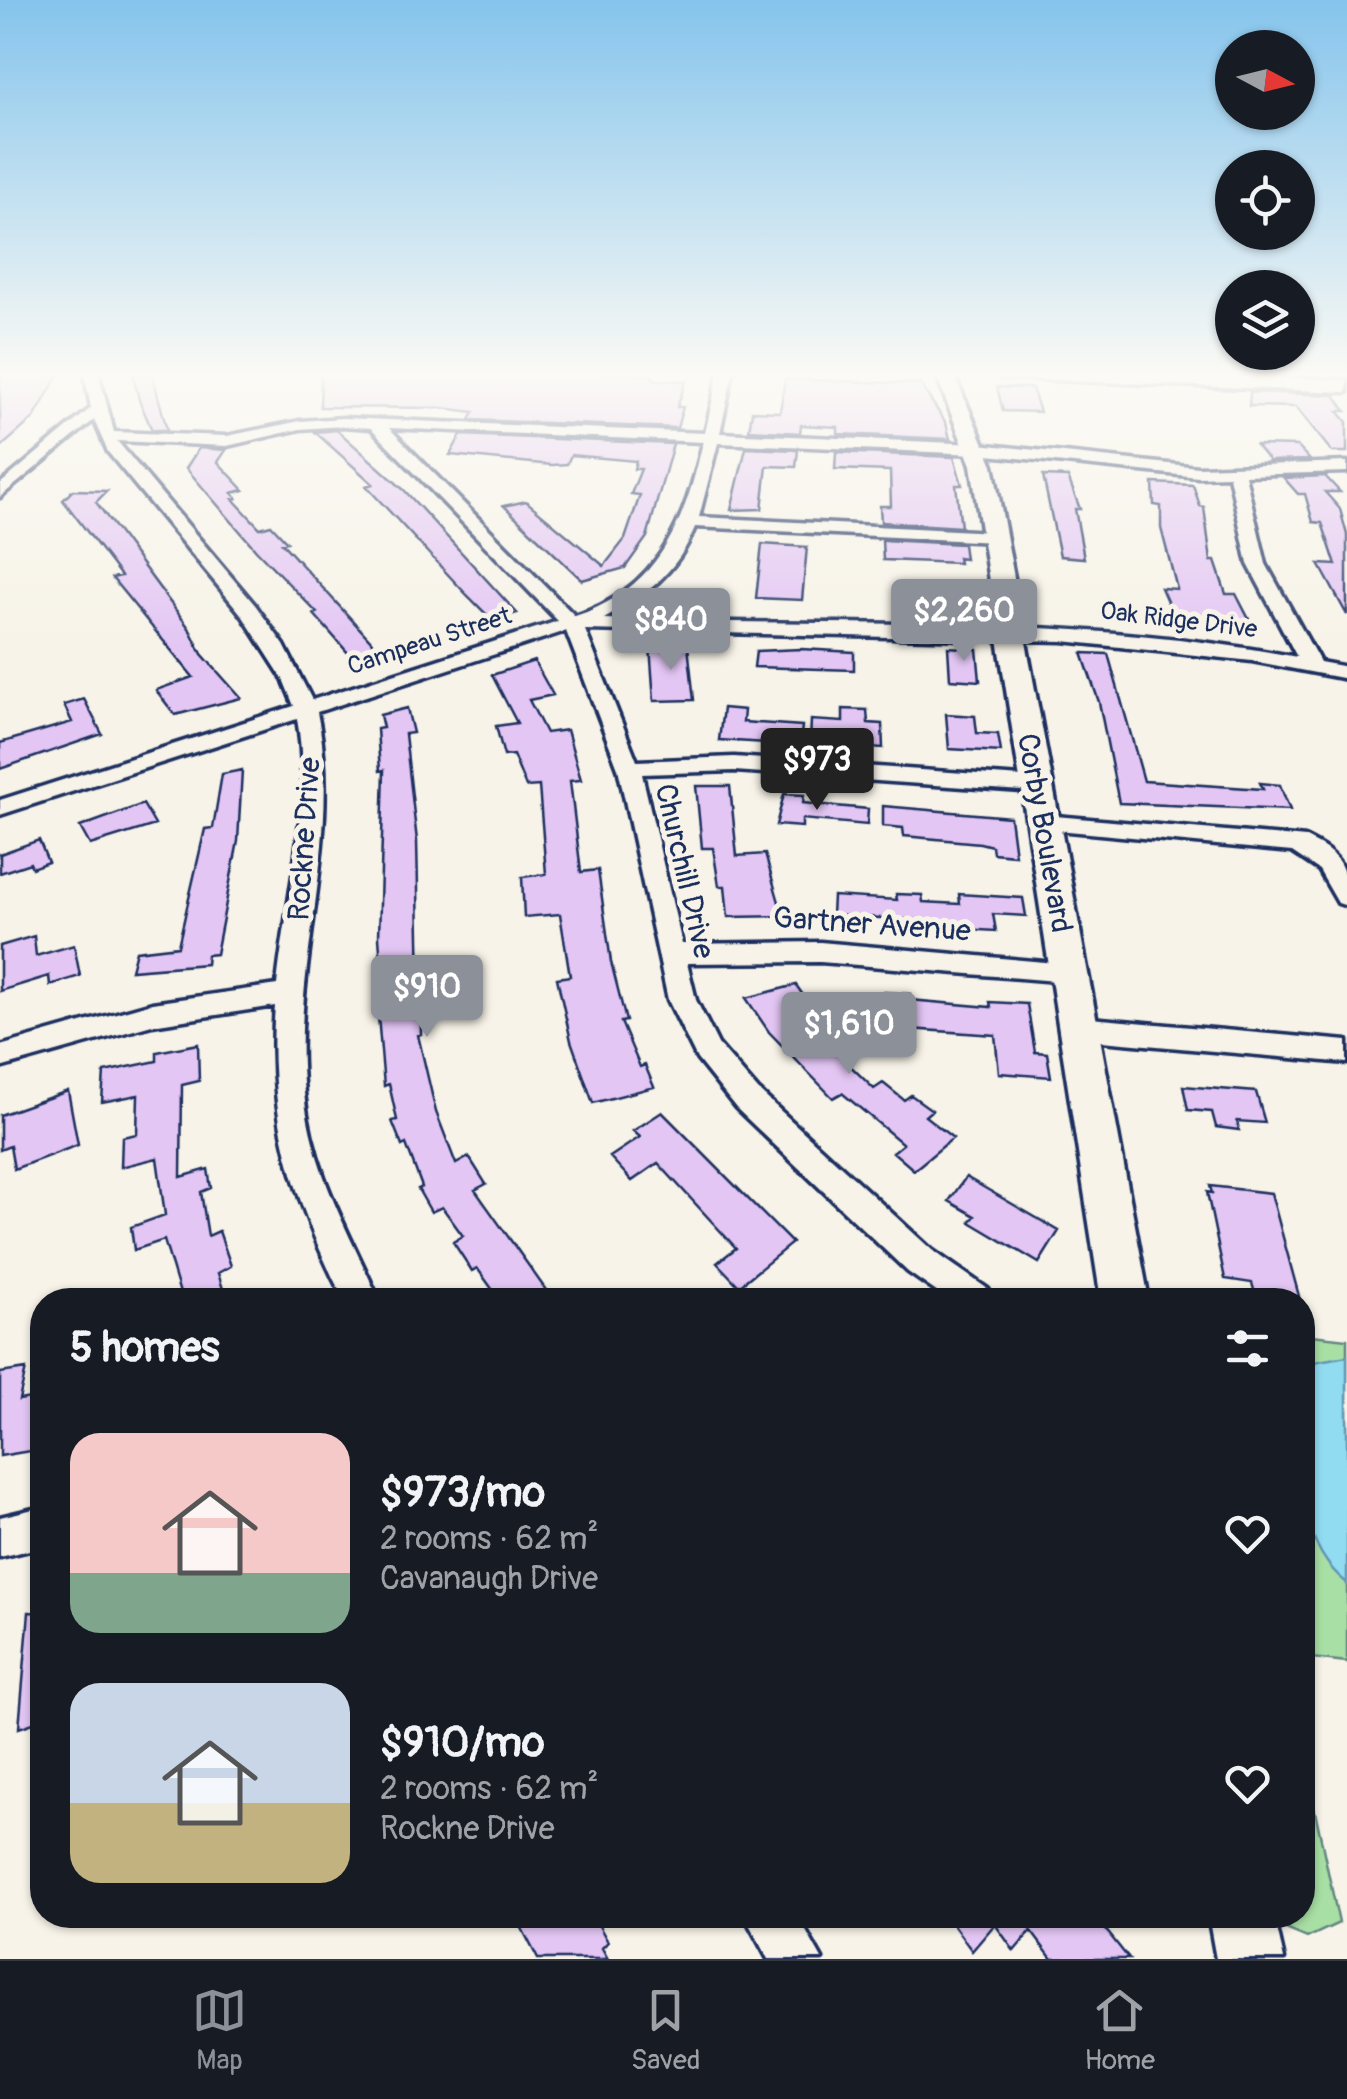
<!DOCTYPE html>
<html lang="en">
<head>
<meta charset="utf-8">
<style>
	:root { --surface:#171b24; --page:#20242c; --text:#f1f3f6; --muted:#9ea1a6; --line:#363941; --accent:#8c9099 }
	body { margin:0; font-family:Pangolin,sans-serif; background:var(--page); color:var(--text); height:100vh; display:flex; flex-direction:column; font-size:38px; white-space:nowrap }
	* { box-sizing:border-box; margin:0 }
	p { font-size:32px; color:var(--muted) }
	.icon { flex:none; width:55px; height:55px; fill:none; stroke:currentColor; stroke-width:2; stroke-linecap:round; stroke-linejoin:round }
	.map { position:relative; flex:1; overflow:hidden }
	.details { position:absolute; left:30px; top:1288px; width:1285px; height:640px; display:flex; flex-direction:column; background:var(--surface); border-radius:40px; box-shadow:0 2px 8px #0004 }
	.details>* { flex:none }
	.needle { width:65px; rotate:97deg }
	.buttons { position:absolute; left:1215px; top:30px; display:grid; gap:20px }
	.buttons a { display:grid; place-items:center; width:100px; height:100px; border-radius:50%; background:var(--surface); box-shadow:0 2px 8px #0004; font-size:50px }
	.price { position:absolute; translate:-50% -85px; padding:0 22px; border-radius:10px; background:var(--accent); color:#fff; font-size:32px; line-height:65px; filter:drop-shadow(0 2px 5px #0008) }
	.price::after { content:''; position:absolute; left:50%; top:60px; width:30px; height:22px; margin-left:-15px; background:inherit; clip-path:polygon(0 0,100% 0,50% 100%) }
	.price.on { background:#222; color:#fff }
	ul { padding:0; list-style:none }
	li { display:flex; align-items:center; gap:30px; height:250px; padding:0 40px }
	li span { display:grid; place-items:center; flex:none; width:280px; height:200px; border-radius:30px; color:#555 }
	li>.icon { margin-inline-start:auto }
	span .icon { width:120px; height:120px; fill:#fffc; stroke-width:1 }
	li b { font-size:42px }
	h2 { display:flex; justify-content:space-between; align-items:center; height:120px; padding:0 40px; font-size:42px }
	.menu { display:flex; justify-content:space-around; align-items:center; height:140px; border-top:2px solid var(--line); background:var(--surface); font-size:28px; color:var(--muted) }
	.menu a { display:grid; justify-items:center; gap:5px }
	.menu .on { color:var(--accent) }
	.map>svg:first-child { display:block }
	.green { fill:#a8dfa4; stroke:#628781; stroke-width:2.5 }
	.water { fill:#91dcf1; stroke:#6297b6; stroke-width:2.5 }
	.building { fill:#e3c6f4; stroke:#1b2f5e; stroke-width:2.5 }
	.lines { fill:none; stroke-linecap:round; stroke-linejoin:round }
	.street-casing { stroke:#1b2f5e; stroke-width:7 }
	.secondary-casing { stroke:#1b2f5e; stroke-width:7 }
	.street { fill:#f7f3e8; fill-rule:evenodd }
	.secondary { fill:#f7f3e8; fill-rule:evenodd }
	.labels { text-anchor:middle; stroke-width:10; stroke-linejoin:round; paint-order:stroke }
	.far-street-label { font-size:25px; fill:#1b2f5e; stroke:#f7f3e8 }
	.street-label { font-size:30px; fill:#1b2f5e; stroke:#f7f3e8 }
</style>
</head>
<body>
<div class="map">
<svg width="1347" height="1959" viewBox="0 0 1347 1959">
	<rect width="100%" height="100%" fill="#f7f3e8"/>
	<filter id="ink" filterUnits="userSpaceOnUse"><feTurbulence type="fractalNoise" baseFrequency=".01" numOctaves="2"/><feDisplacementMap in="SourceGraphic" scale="20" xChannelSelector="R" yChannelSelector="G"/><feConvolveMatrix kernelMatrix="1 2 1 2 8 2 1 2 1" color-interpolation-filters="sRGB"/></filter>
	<g filter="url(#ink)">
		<path class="green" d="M1303,1334L1347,1339V1662L1303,1657Z
			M1303,1755L1339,1923L1307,1938L1281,1927L1273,1915H1302Z"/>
		<path class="water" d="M1347,1356V1583C1285,1535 1302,1433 1302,1364Z"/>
		<path class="building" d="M0,372H60L34,418L0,448Z
			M321,372H569L650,375L656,380L686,381L677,407H683L677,428L470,420L474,412L442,408L320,407Z
			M152,373L167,430H152L139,400L133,375Z
			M785,379L920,384L946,423L950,439L838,434V427L801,425L800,433L749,430L752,411L780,412Z
			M997,387L1032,388L1040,412L1003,411Z
			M1250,392L1335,395L1346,411H1338L1347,422V452H1332L1296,407L1249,406Z
			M337,430L404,490L517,613L492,620L466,594L366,486L373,484L315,432Z
			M461,435L673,444L647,537L625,568L582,580L504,506L526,501L604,566L625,539L640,495L631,494L641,469H634L636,461L571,455L567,464L552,465L450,455Z
			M1256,445L1297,446L1310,460L1269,461Z
			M199,448L226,450L218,462L244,490L232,493L237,498L233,499L260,528L271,525L287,542L282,543L382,653L356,662L314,614L317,613L256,550L186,468Z
			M746,448L798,450L796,467L767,466L762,509L731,510Z
			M836,452L954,457L962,485H956L961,527L881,522L880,506H891L890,471L835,469Z
			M1043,476L1068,477L1080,509H1075L1084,558L1060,556Z
			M1325,476L1340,492H1325L1340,509L1347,535V615L1319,564L1336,565L1322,523L1313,522L1305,494H1298L1284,478Z
			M1153,483L1193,485L1200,506L1204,507L1211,561H1215L1226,594H1236L1253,627L1174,617L1161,588L1177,589L1161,528V506L1154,505Z
			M73,490L107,491L96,502L189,628L202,654L241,698L175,715L156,690L193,677L112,578L121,576L63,500Z
			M882,540L963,544L965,559L958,558L959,563L883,560Z
			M762,544L807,547L802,600L756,598Z
			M650,646H688L694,700L654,701Z
			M948,647L977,649L980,681L950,679Z
			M801,649L854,652V670L754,667L756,651Z
			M1082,653L1108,654L1144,781L1263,789L1260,783L1280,785L1290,810L1119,803L1099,702Z
			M534,661L553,695L529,700L546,733L567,730L581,780L570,781L581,872L598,870L611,962L626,1021L621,1022L640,1067L645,1065L654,1087L593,1103L571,1041L557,978L570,976L560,914L524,917L522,877L546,874L539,786L526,787L513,755L504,756L496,726L517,723L492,675Z
			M84,699L102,734L0,769V743L72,722L64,705Z
			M407,708L413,733L405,734L417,841L421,1034L418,1035L436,1112L456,1164L469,1157L486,1184L475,1190L553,1300H500L477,1268L472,1271L453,1242L463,1236L442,1207L431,1212L418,1189L422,1187L406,1144L402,1146L392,1121L397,1120L389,1084L384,1086L377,1004V979L382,978L379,937L384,770L380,771L377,729L383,728L380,715Z
			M723,708L744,710L743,722L802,726L800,745L719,740Z
			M843,709L867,710L868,723L882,724L883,748L810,743L811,720L843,722Z
			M946,714L975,716L977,733L998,734L1001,752L949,749Z
			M242,770L238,841L216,954L207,955L206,964L131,970L136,951L178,946L205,829L213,828L222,774Z
			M696,786H730L737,856L765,854L783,916L728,917L725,886H719L713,848H702Z
			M784,794L804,795L803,803L868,809L867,825L802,819V827L776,825Z
			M143,804L155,825L90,845L80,827Z
			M883,806L1010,817L1015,855L993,853L992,846L980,843L904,836L903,828L883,826Z
			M39,840L48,862L32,868L30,863L0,873V854Z
			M896,894L922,895L923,902L960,904L959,894L1023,898L1026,916L993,914L996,931L963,929L962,923L832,915L833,896L897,900Z
			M34,936L36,956L74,945L80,976L50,985L49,976L0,991V946Z
			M796,985L812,1008L797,1014L874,1089L883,1083L904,1100L911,1095L932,1110L925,1116L953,1138L914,1170L893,1152L903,1144L842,1093L833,1098L769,1032L746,998Z
			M883,992L910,994V1000L991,1007L990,1002L1027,1004L1035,1052L1047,1053L1051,1077L999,1073L995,1035L851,1025L852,997L883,999Z
			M198,1044L199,1081L182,1085L181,1177L208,1169L211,1188L201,1192L208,1236L219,1231L231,1266L218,1273L223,1289L200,1300H182L164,1240L134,1250L131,1227L165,1215L157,1158L121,1167L122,1137L137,1134L138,1095L102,1102L104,1072L157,1061V1052Z
			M1183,1086L1256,1092L1265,1123L1237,1121L1239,1130L1216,1127L1212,1112L1188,1110Z
			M68,1091L78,1145L14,1169L10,1146L0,1150V1115Z
			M662,1112L792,1243L739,1286L717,1263L736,1248L658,1163L632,1181L610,1157L640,1137L633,1131Z
			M966,1177L1059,1231L1039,1263L970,1222L975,1216L949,1201Z
			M1210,1186L1271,1193L1300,1300H1257L1252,1283L1225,1279L1207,1192L1212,1193Z
			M26,1369L19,1400L42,1396V1449L0,1456V1373Z
			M29,1612L42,1613V1720L19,1728Z
			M515,1915H593L608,1942L602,1948L608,1959H538Z
			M946,1915H1094L1129,1959H1052L1031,1931L1014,1951L995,1924L972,1951Z"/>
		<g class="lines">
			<g class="street-casing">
				<path id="street" d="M84,372H98L114,432L227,436L300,421L343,418L705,433L719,372H733L720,433L978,444L1198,467L1347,462V472L1245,475L1266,564L1320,662L1347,667V679L1252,661L1063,641L585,630L637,761L734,757L1037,778L1049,785L1037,792L734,771L642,774L682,944L820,942L1079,965L1083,972L1079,979L1069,982L820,962L687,963L696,1000L718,1044L758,1090L932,1250L988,1289L993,1300H948L908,1272L736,1108L697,1059L668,1000L618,768L566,631L317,712C344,838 290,967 304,1093C312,1171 348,1230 379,1300H344C295,1204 266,1115 275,1006L152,1025L0,1068V1046L152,1003L277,985C286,899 313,805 297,719L0,815V800L294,706L283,679L242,615L108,452L94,420L0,497V484L91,408ZM343,426L371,428L558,621L312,700L284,645L256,606L117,441L227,446L300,429ZM389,428L703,442C685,522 659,589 575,616ZM718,443L978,454L1198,477L1229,476L1248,564L1297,657C1069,613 834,628 604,619C644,597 678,572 695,527L994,542L1003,537L994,532L699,517Z
					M1044,815L1306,838C1342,855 1347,867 1347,906L1338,903L1319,870L1292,852L1036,828L1032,823L1036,818Z
					M1079,1017L1347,1041V1063L1079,1039L1069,1036L1065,1028L1069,1020Z
					M42,1507V1547L0,1557V1517Z
					M744,1915H797L822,1959H768Z"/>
			</g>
			<g class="secondary-casing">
				<path id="secondary" d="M935,372H953L993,465L1149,1300H1101L971,465Z
					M993,372H1148L1347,380V392L1002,378Z
					M1208,1915H1274L1284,1959H1216Z"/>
			</g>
			<use href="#street" class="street"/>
			<use href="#secondary" class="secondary"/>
		</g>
	</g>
	<linearGradient id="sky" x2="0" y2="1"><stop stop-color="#85c4ec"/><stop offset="0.58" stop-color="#fbfaf5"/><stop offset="1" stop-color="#fbfaf5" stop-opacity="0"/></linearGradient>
	<rect width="1347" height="646" fill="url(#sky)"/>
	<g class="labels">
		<g class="far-street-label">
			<text transform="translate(1179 619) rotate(7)" y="9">Oak Ridge Drive</text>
			<text transform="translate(429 640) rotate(-18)" y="9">Campeau Street</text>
		</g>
		<g class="street-label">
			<text transform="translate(1045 833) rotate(80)" y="10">Corby Boulevard</text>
			<text transform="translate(304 839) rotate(-86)" y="10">Rockne Drive</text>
			<text transform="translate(685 871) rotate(77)" y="10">Churchill Drive</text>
			<text transform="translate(872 924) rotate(4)" y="10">Gartner Avenue</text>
		</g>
	</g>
</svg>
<div class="buttons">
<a><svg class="needle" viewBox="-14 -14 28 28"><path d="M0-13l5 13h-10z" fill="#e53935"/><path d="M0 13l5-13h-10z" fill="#9ea1a6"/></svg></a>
<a><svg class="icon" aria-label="locate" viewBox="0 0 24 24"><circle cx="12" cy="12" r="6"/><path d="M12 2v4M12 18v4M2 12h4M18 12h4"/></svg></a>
<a><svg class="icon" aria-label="layers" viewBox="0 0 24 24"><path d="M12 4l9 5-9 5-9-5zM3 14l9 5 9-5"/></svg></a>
</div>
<b class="price" style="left:964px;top:664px">$2,260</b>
<b class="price" style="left:671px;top:673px">$840</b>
<b class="price on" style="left:817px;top:813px">$973</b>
<b class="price" style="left:427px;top:1040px">$910</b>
<b class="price" style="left:849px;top:1077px">$1,610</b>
<section class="details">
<h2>5 homes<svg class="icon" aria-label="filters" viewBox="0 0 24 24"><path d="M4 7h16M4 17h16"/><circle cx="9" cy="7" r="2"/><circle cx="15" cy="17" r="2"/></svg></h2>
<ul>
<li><span style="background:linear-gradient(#f6c9c9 70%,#7fa58c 0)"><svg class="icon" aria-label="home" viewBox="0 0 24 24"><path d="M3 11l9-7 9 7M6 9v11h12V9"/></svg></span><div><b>$973/mo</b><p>2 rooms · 62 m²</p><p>Cavanaugh Drive</p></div><svg class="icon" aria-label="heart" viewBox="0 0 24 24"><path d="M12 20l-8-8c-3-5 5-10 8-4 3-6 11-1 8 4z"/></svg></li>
<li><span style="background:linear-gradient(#c9d6e8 60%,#c2b280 0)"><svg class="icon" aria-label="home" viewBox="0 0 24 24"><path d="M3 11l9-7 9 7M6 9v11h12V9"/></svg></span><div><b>$910/mo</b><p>2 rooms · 62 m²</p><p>Rockne Drive</p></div><svg class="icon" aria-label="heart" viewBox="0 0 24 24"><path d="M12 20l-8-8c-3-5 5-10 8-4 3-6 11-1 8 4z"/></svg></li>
</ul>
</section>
</div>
<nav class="menu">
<a class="on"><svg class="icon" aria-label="map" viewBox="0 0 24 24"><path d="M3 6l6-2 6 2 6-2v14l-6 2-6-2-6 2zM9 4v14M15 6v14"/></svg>Map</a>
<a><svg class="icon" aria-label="saved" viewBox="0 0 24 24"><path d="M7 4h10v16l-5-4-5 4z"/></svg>Saved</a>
<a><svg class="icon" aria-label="home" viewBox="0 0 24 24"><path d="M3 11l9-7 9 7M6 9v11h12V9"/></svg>Home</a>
</nav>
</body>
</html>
